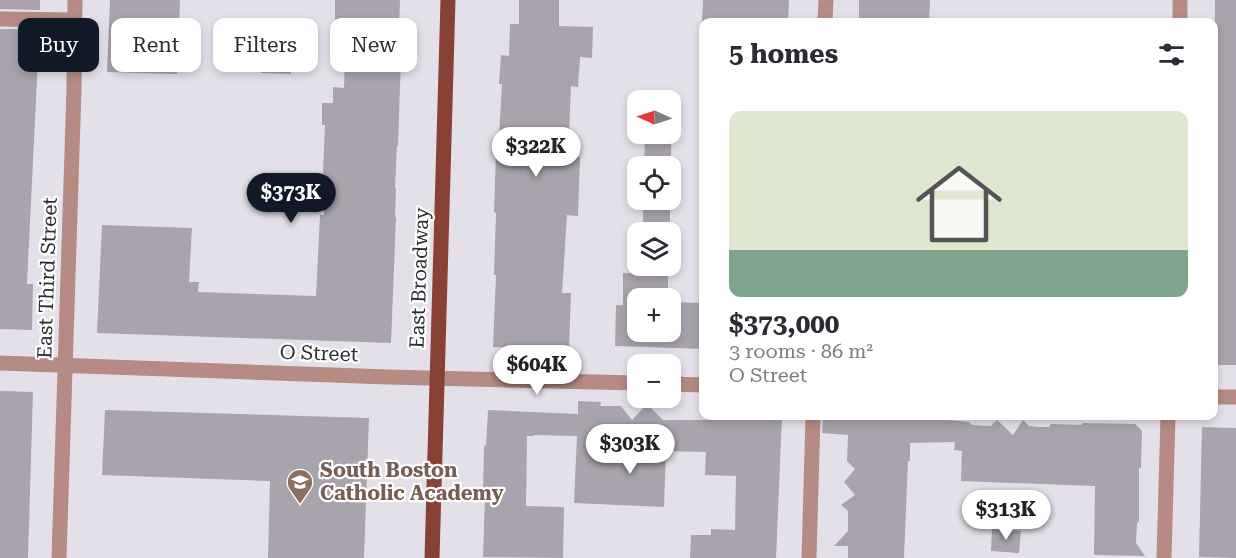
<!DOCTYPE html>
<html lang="en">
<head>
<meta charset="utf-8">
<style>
	:root { --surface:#fff; --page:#f2f2f3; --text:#2b2b33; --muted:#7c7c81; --accent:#111827 }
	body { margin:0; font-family:"Roboto Serif",serif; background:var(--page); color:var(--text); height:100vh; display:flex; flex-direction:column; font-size:22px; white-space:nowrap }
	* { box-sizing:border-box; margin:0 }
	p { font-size:20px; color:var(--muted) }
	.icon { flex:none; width:33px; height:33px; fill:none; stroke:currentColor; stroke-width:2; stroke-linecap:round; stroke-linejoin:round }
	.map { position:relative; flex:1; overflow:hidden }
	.sheet { position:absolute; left:699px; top:18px; width:519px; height:402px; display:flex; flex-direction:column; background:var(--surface); border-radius:12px; box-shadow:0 3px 9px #0003 }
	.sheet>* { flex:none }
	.hud { position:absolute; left:18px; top:18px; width:570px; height:54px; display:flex; gap:12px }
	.needle { width:39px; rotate:273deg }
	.buttons { position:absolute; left:627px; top:90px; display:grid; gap:12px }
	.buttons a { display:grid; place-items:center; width:54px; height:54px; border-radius:12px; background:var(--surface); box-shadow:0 3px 9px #0003; font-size:30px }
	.price { position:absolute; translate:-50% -51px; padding:0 14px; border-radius:21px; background:#fff; color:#222; font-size:20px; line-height:39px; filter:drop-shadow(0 2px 3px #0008) }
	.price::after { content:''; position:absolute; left:50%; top:36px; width:18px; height:14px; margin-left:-9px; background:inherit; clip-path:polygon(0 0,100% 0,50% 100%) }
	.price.active { background:var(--accent); color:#fff }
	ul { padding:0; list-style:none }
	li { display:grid; align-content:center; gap:12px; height:318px; padding:0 30px }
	li span { display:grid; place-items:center; height:186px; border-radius:12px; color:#555 }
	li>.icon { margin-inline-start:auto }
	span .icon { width:108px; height:108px; fill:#fffc; stroke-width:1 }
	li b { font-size:26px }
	h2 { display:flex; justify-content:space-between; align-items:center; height:72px; padding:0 30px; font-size:26px }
	.pill { padding:0 21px; border-radius:12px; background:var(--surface); box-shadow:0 3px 9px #0003; font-size:21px; line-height:54px }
	.pill.active { background:var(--accent); color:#fff }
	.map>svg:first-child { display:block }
	.building { fill:#a8a3ac }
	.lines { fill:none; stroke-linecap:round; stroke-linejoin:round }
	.minor { stroke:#b58b83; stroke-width:15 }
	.major { stroke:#884135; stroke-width:15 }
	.labels { text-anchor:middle; stroke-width:4.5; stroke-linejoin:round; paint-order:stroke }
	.street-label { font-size:20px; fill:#2d2c2f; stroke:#fff }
	.education-label { font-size:20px; font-weight:bold; fill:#785e54; stroke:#fff; text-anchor:start }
</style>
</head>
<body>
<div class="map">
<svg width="1236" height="558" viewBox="0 0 1236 558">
	<rect width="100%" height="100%" fill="#e4e0ea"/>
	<path class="building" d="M0,0H40V10L0,9Z
		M110,0H180L177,74L107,72Z
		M335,0H400L398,57H401L398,146H397L395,188H396L395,217H396L391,343L97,333L102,225L192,228L189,282H199L198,292L316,296L320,215H324L325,174H323L325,125H322V103H333V87L344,88L346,32L335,31Z
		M519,0H559V26L593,27L592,58L580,57L578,87L571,86L568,157H580L578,216L567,215L562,293H571L569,349L493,347L496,275H494L496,213L494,212L495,182L496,154H498L500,118L502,84H499L501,55L509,56L510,24H519Z
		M703,0H789L788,22H702Z
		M859,0H930L929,22H859Z
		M1215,0H1236V365H1214V123Z
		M0,29H43V33L39,38L27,284H33L32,330L0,329Z
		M262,44L291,45V74L261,73Z
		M646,91L673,92L670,187V166H644L645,134H670V100H646Z
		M643,200H670V223L643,222Z
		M623,273L668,274V298H638V332H670V302L704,303V349L615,346L616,305H623Z
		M0,391L33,392L28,558H0Z
		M578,401L601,402L600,406H621L632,420L647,404L663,420H706V416H782L776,558H690L691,535H711V529L735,530L736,476L705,475L706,452L666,451L664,507L574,503L577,436L534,435V436H527L526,506L564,507L563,558L483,557L485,496H483L484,445L486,446L488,410L578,414Z
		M105,410L369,418L364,558H268L270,481L102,475Z
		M823,416H892V417L949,418V420L969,422L972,425L991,426L997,420L1013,435L1023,420L1029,426L1038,427H1049L1051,424L1081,425L1083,423L1135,424L1142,431L1141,468H1139V522L1137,523L1136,543L1145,556L1094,555L1095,486L961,481L962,451L954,450L955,442L910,443V461H908L904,558H848V546H834L848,531V511L841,505L855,495L844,482L855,469L847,461L848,435L822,433Z
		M1202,427L1236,428V558L1199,557Z
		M992,529L1021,531L1019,553L991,551Z"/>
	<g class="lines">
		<path class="minor" d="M0,19L75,20
			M825,22L826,0
			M1180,22V0
			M0,363L388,377L638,383
			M670,384L704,385
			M1214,397H1236
			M59,558L74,89L75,0
			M809,558L813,416
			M1164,558L1168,416"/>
		<path class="major" d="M432,558L448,0"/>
	</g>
	<defs>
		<g id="school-pin" transform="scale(1.35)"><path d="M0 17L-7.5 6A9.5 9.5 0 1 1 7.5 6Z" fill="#8d6e63" stroke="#fff"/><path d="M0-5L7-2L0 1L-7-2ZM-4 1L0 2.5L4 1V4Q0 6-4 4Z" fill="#fff"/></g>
	</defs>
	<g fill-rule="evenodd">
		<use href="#school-pin" x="300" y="482"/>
	</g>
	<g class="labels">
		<g class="street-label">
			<text transform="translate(47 278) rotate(-88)" y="7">East Third Street</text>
			<text transform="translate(419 278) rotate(-88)" y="7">East Broadway</text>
			<text transform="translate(319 353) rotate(2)" y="7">O Street</text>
		</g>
		<g class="education-label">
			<text x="320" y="477">South Boston<tspan x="320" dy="23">Catholic Academy</tspan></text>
		</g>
	</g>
</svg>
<div class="buttons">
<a><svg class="needle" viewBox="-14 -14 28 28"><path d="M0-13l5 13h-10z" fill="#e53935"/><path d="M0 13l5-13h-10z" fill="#7c7c81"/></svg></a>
<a><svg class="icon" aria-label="locate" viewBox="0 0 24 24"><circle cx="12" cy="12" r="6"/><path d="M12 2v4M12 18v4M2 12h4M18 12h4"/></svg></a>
<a><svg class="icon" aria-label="layers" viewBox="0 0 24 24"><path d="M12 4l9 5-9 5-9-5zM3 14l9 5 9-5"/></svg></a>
<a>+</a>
<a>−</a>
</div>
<b class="price" style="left:536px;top:178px">$322K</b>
<b class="price active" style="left:291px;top:224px">$373K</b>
<b class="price" style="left:537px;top:396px">$604K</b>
<b class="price" style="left:630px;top:475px">$303K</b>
<b class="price" style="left:1006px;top:541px">$313K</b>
<div class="hud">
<a class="pill active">Buy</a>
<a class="pill">Rent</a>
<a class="pill">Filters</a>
<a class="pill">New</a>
</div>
<section class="sheet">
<h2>5 homes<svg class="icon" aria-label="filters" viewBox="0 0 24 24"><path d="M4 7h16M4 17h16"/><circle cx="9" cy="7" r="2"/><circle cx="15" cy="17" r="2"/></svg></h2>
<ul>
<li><span style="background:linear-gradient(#dfe7d0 75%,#7fa58c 0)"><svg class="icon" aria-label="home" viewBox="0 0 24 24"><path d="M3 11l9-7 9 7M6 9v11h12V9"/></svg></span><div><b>$373,000</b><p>3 rooms · 86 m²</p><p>O Street</p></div></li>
</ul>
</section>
</div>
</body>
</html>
